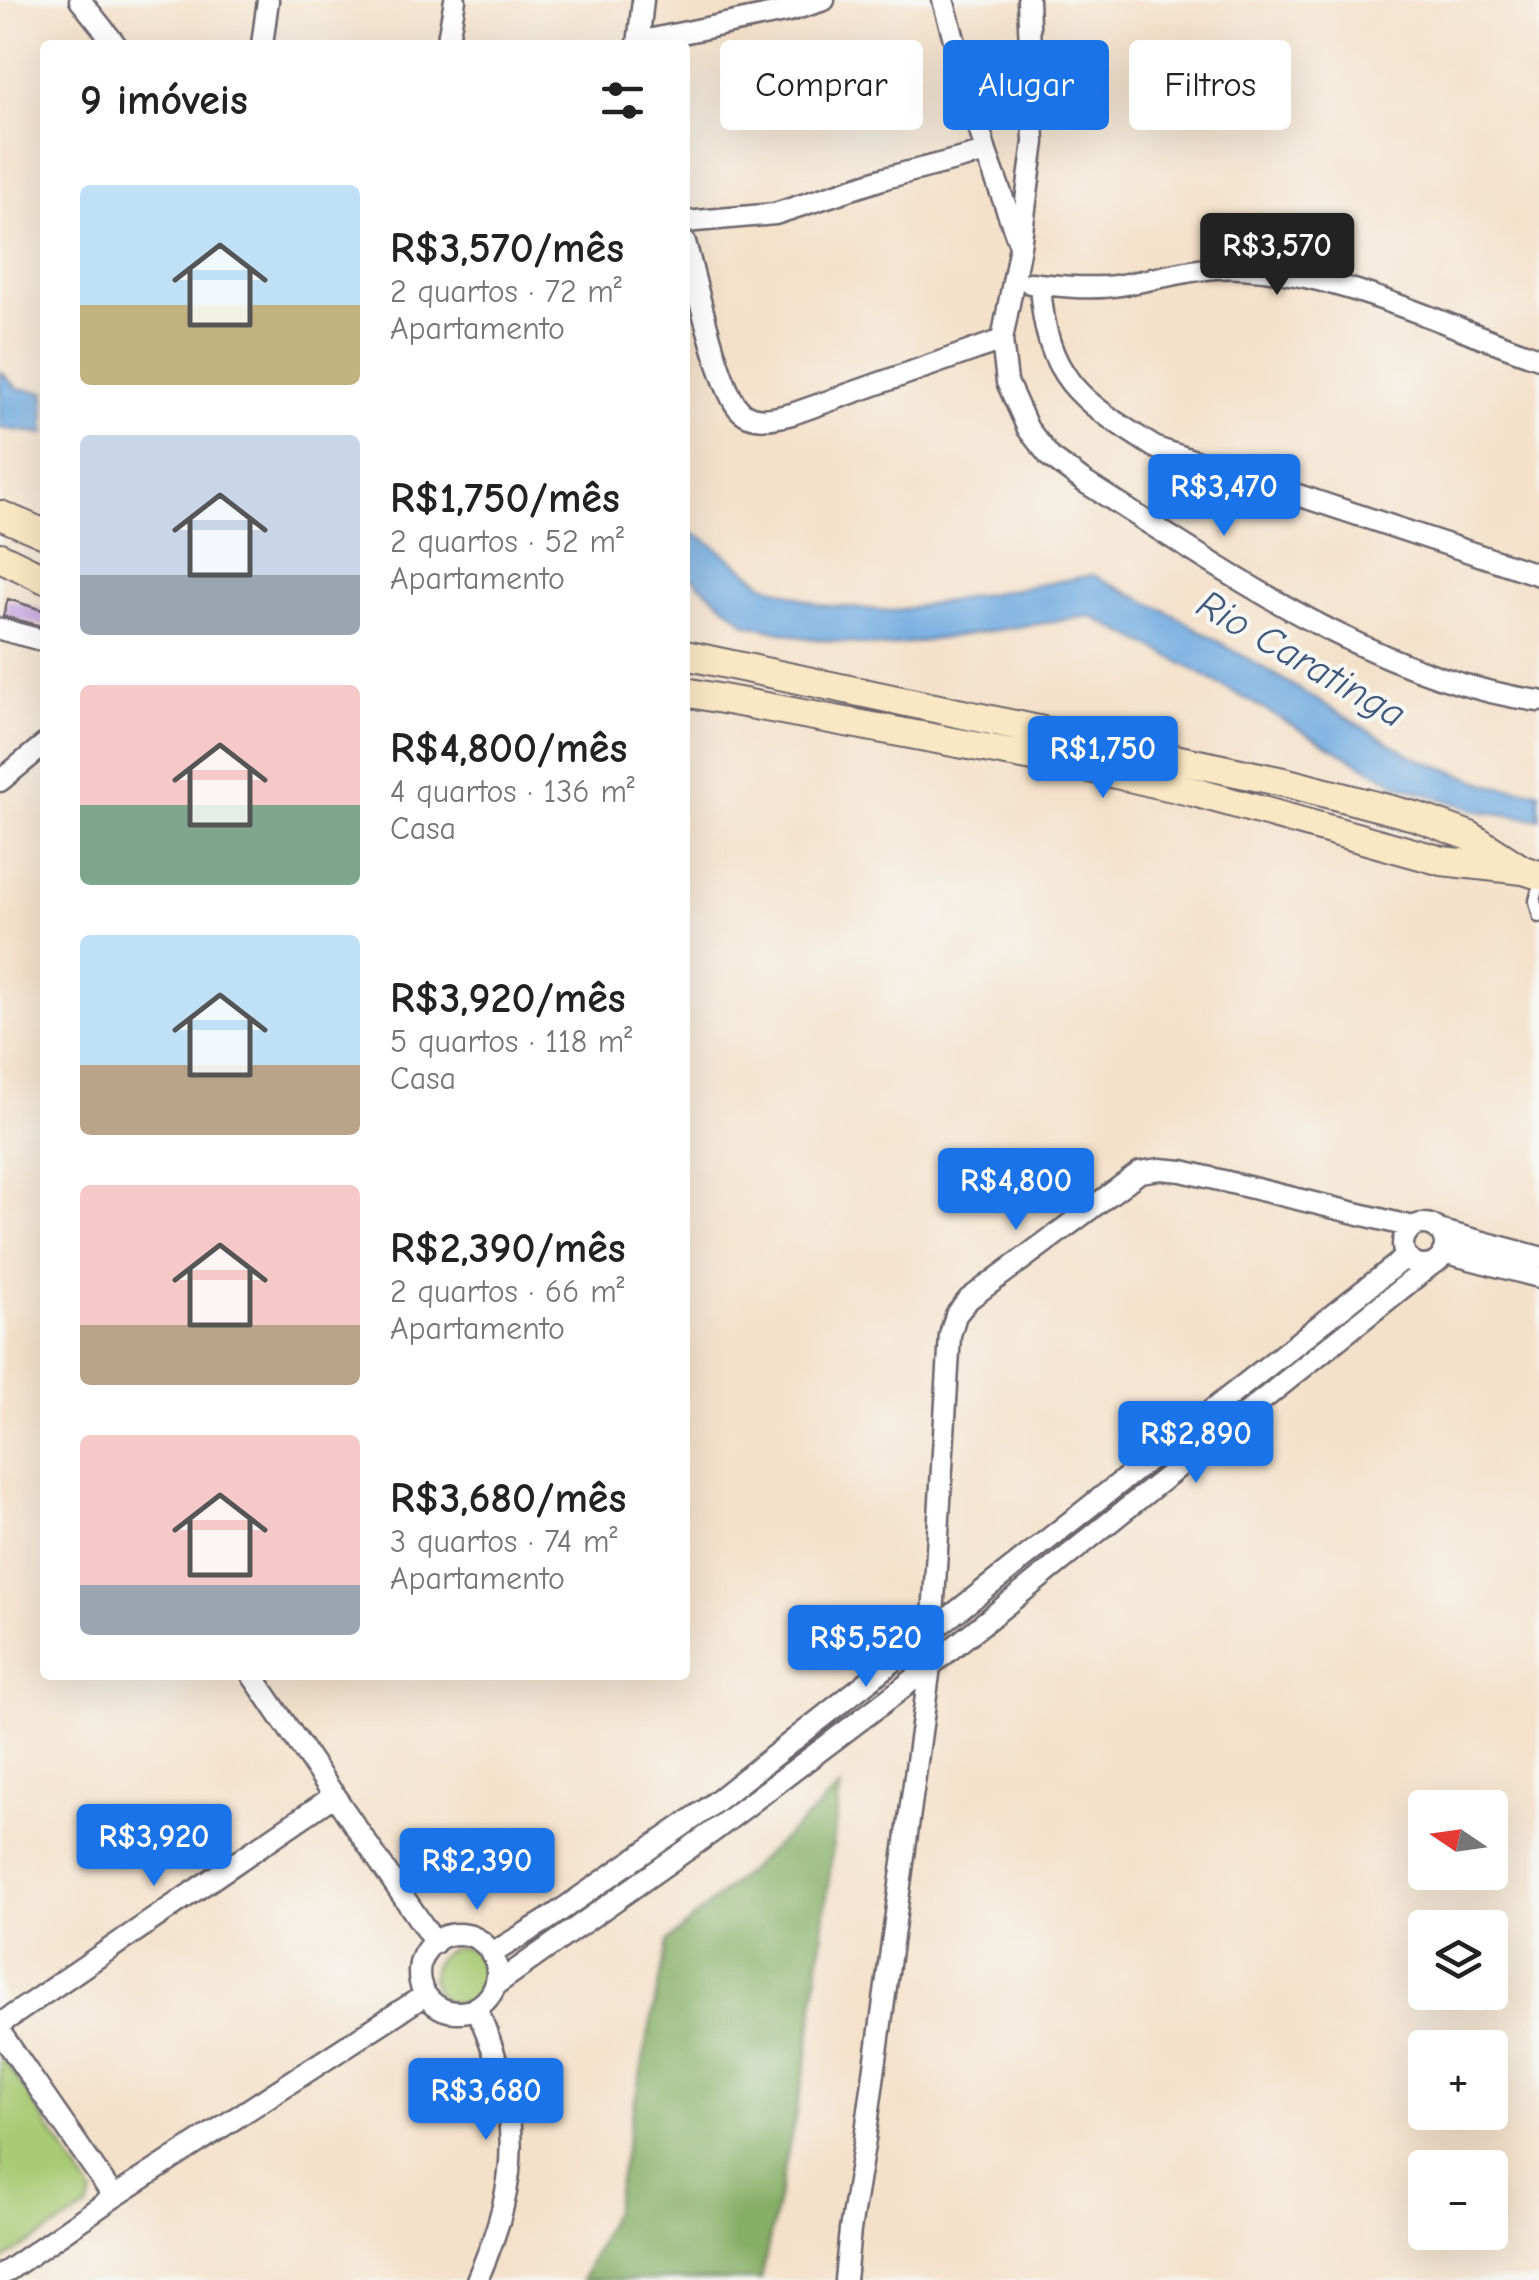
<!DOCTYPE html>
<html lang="pt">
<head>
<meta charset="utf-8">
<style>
	:root { --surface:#fff; --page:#f6f6f6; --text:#222; --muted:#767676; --accent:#1a73e8 }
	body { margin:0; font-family:"Comic Neue",sans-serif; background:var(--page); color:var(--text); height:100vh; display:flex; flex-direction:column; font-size:38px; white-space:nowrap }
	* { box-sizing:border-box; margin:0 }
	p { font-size:32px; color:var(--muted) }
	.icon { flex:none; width:55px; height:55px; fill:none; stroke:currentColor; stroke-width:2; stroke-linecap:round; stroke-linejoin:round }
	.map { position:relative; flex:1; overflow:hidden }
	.sheet { position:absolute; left:40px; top:40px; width:650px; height:1640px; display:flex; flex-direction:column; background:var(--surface); border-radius:10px; box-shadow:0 10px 40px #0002 }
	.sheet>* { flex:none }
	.top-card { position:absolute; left:720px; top:40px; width:668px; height:90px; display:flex; gap:20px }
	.needle { width:65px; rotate:283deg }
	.buttons { position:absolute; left:1408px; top:1790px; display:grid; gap:20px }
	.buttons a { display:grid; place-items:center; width:100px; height:100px; border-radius:10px; background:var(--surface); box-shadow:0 10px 40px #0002; font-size:50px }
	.price { position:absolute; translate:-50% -85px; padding:0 22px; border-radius:10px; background:var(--accent); color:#fff; font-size:32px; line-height:65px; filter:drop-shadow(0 2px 5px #0008) }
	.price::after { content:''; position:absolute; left:50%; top:60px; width:30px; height:22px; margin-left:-15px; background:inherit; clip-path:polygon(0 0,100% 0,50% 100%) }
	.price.active { background:#222; color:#fff }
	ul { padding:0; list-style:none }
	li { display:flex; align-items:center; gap:30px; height:250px; padding:0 40px }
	li span { display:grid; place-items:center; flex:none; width:280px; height:200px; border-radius:10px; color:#555 }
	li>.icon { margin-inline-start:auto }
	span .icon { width:120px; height:120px; fill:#fffc; stroke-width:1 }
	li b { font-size:42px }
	h2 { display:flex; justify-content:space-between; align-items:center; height:120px; padding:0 40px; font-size:42px }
	.tag { padding:0 35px; border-radius:10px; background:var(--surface); box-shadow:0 10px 40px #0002; font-size:35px; line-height:90px }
	.tag.active { background:var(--accent); color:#fff }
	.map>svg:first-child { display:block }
	.green { fill:#a9cb74; stroke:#667658; stroke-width:2.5 }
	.forest { fill:#86af66; stroke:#546850; stroke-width:2.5 }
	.water { fill:#70aae0; stroke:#49668e; stroke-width:2.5 }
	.building { fill:#c39ee0 }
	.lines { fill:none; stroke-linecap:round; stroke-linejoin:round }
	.service-casing { stroke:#6c656d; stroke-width:15 }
	.minor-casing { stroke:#6c656d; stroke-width:25 }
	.secondary-casing { stroke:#6c656d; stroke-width:32 }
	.service { stroke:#fff; stroke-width:10 }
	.minor { stroke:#fff; stroke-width:20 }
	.secondary { stroke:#fae7c3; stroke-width:28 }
	.labels { text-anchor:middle; stroke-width:8; stroke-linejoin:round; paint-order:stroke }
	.water-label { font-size:40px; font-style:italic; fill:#41587d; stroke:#f6f6f2 }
</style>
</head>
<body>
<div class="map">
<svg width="1539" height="2280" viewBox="0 0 1539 2280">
	<rect width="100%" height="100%" fill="#f6f6f2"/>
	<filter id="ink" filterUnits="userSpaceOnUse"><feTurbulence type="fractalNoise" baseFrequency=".01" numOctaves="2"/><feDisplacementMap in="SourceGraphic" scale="20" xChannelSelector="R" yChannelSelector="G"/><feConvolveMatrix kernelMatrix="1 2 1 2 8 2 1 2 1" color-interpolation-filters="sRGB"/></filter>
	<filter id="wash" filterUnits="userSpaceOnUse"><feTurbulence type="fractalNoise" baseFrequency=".0048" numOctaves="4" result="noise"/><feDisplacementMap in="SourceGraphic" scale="40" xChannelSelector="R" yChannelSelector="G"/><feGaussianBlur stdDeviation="2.25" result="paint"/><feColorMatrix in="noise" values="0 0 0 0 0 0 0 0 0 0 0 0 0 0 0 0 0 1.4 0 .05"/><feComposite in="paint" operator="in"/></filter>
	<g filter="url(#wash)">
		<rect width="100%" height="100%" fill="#f4e1c9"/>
		<path class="green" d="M432 1976a28 28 0 1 1 56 0a28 28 0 1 1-56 0Z
			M0,2053L93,2194L88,2208L0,2262Z"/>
		<path class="forest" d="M840,1788L808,2055L761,2280H582L613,2210L667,1942Z"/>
		<path class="water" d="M0,371L17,388L45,392V434L0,428Z
			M685,531L704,538L764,584L819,605L892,611L1093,575L1172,614L1414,757L1493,786L1539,791V819L1479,811L1399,785L1160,651L1090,616L885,647L807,638L747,624L685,572Z"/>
		<g id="blocks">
			<path class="building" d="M8,599L45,611V627L3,616Z"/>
		</g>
	</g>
	<g filter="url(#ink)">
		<use href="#blocks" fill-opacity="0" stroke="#6c656d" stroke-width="2.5"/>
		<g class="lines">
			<g class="service-casing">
				<path id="service" d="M1539,885L1535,901L1539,917"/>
			</g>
			<g class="minor-casing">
				<path id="minor" d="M80,0L116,45
					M943,0L986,152L1018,240
					M1028,0L1034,142L1020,246L1002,340L1007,382L1028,429L1050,457L1086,483C1223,569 1376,679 1539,701
					M638,42L789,11L824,0
					M262,45L268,0
					M447,45L455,0
					M638,45L643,0
					M685,222L775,214L885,178L986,152
					M685,242C695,277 718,386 739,409C752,424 776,418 792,414L1002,340
					M1030,283C1060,286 1091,290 1121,285C1160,279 1201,265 1241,268C1346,274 1441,325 1539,358
					M1040,284C1046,380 1080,400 1156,448L1539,575
					M0,629L45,641
					M0,781L45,744
					M1403 1245a21 21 0 1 1 42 0a21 21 0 1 1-42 0Z
					M1438,1230L1539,1257
					M1443,1252L1539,1277
					M252,1675L435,1943
					M419 1973a39 39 0 1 1 78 0a39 39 0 1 1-78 0Z
					M491,1954L547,1920L705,1810L1406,1257
					M495,1985L715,1830L900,1690L1431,1265
					M476,2007C521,2111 523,2175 477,2280
					M0,2024L335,1795
					M0,2032L114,2197
					M0,2276L114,2197L425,1995
					M845,2280L850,2230L865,2139L930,1667L950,1335L956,1315L969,1299L1140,1172L1160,1169L1182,1171L1413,1227"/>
			</g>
			<g class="secondary-casing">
				<path id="secondary" d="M0,515L45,534
					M0,557L45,579
					M685,655L1288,783L1418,817L1470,836L1521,869
					M685,692L1081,766L1194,792L1442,861L1523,870L1539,875"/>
			</g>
			<use href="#service" class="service"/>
			<use href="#minor" class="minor"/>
			<use href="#secondary" class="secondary"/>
		</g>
	</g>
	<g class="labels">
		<g class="water-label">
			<text transform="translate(1302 658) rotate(30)" y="14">Rio Caratinga</text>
		</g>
	</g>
</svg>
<div class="buttons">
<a><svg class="needle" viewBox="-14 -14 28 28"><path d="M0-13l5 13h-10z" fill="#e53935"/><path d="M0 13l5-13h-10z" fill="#767676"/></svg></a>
<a><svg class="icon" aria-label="layers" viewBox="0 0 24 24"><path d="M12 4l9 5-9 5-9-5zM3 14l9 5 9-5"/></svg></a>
<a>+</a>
<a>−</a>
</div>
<b class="price active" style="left:1277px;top:298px">R$3,570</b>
<b class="price" style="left:1224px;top:539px">R$3,470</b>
<b class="price" style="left:1103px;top:801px">R$1,750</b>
<b class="price" style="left:1016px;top:1233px">R$4,800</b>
<b class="price" style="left:1196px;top:1486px">R$2,890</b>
<b class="price" style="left:866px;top:1690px">R$5,520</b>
<b class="price" style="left:154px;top:1889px">R$3,920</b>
<b class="price" style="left:477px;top:1913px">R$2,390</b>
<b class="price" style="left:486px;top:2143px">R$3,680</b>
<div class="top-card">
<a class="tag">Comprar</a>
<a class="tag active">Alugar</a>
<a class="tag">Filtros</a>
</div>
<section class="sheet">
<h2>9 imóveis<svg class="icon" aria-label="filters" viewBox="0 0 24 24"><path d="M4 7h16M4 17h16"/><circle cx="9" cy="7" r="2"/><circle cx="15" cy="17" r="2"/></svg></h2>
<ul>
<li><span style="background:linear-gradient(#bfe0f5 60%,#c2b280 0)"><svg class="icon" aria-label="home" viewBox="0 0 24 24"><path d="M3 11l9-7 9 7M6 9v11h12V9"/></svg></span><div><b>R$3,570/mês</b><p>2 quartos · 72 m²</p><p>Apartamento</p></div></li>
<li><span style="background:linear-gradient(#c9d6e8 70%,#9aa5b1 0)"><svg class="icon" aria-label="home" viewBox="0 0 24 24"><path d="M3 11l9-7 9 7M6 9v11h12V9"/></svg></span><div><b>R$1,750/mês</b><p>2 quartos · 52 m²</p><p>Apartamento</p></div></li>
<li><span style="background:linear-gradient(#f6c9c9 60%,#7fa58c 0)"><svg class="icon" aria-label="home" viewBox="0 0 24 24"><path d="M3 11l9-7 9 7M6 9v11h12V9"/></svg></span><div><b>R$4,800/mês</b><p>4 quartos · 136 m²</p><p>Casa</p></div></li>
<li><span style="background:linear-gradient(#bfe0f5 65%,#b9a48a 0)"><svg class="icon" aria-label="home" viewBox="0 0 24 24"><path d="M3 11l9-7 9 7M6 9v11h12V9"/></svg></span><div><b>R$3,920/mês</b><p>5 quartos · 118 m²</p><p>Casa</p></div></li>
<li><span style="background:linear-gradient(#f6c9c9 70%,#b9a48a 0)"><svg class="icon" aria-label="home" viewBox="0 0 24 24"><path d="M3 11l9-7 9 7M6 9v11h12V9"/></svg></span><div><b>R$2,390/mês</b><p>2 quartos · 66 m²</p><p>Apartamento</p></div></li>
<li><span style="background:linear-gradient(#f6c9c9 75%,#9aa5b1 0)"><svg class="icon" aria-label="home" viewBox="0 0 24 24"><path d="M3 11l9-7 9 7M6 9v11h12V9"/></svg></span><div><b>R$3,680/mês</b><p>3 quartos · 74 m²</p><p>Apartamento</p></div></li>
</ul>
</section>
</div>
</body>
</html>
